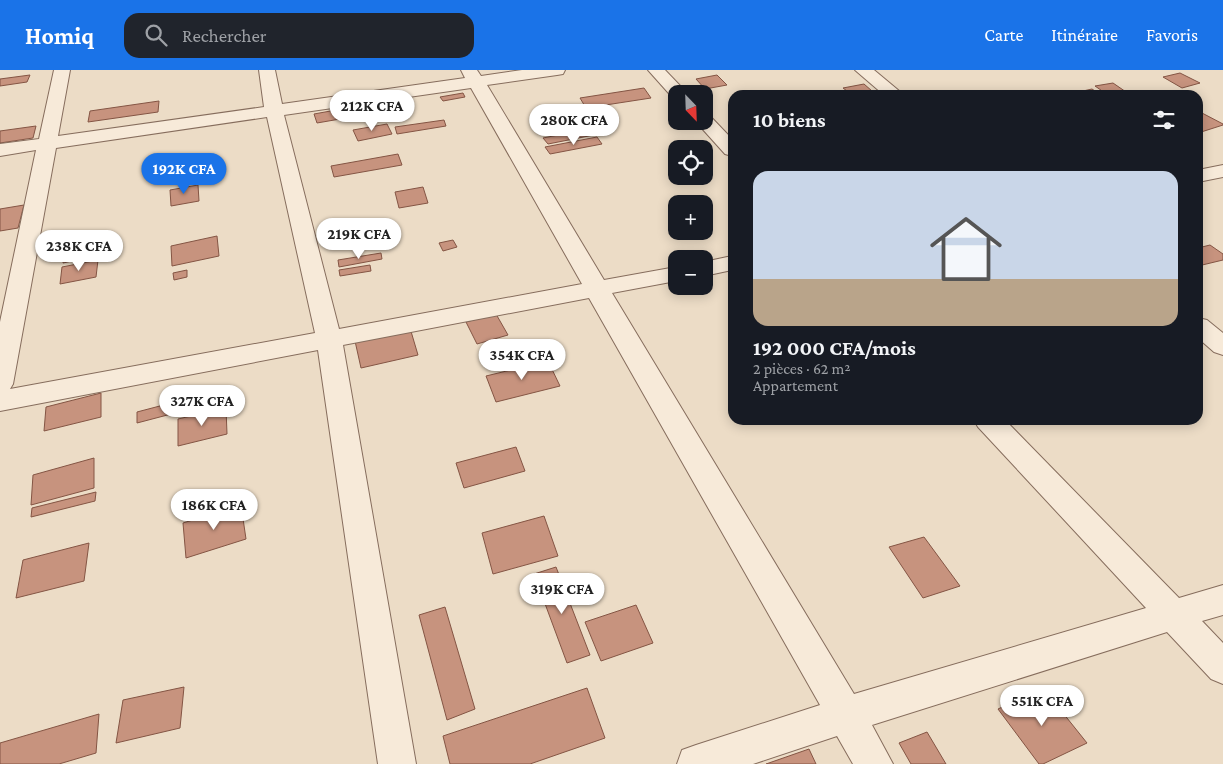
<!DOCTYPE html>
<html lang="fr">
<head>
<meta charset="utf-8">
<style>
	:root { --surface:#171b24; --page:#20242c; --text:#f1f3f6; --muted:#9ea1a6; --accent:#1a73e8 }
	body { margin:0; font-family:"Crimson Pro",serif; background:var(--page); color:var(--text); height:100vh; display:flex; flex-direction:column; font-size:19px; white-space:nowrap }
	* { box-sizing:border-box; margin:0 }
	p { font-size:16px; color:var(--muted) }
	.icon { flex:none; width:28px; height:28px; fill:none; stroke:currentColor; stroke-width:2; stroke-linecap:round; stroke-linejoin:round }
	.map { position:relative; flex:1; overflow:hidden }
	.side { position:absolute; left:728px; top:20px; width:475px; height:335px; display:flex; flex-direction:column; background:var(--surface); border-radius:15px; box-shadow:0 2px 12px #0003 }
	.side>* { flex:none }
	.needle { width:32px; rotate:157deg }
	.controls { position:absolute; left:668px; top:15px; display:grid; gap:10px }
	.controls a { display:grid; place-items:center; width:45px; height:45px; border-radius:10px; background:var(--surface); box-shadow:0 2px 12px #0003; font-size:25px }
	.price { position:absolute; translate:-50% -42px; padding:0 11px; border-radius:18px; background:#fff; color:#222; font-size:16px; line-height:32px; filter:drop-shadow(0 1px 2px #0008) }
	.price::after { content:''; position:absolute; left:50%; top:30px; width:15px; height:11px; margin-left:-8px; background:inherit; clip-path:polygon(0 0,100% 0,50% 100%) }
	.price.on { background:var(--accent); color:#fff }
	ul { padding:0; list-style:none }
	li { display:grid; align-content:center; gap:10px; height:265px; padding:0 25px }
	li span { display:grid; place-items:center; height:155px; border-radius:15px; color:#555 }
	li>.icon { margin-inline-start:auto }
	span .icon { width:90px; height:90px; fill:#fffc; stroke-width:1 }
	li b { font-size:21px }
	h2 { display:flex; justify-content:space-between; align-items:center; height:60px; padding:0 25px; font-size:21px }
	header { display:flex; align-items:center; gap:30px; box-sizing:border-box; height:70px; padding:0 25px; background:var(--accent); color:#fff }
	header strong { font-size:24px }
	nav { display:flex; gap:28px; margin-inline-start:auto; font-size:18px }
	.search { width:350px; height:45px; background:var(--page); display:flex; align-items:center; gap:12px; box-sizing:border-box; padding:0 18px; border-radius:15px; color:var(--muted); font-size:19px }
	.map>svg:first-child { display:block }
	.building { fill:#c7937e; stroke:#845544 }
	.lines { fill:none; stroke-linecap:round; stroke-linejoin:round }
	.street-casing { stroke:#866d5d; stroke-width:2 }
	.street { fill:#f7ead9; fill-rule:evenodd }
</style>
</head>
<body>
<header>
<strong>Homiq</strong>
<div class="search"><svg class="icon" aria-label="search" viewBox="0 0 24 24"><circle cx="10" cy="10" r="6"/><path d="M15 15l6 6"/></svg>Rechercher</div>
<nav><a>Carte</a><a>Itinéraire</a><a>Favoris</a></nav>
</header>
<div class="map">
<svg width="1223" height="694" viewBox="0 0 1223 694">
	<rect width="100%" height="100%" fill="#ecdcc6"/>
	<path class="building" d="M1180,3L1200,13L1182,18L1163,7Z
		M30,5L27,12L0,16V9Z
		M717,5L727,15L705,19L696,9Z
		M1113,13L1129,24L1108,25L1095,16Z
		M864,14L872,21L851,24L843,18Z
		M644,18L651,28L586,38L580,28Z
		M1092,19L1101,25H1077L1074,23Z
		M463,23L465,27L443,31L440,27Z
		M159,31L158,42L88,52L90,41Z
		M336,40L340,49L317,53L314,44Z
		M1202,43L1223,54V55L1198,63V44Z
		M444,50L446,56L397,64L395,57Z
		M387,54L392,64L358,71L353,60Z
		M609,55L614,61L548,74L543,68Z
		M36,56L33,68L0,73V61Z
		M597,67L602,74L550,84L545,77Z
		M398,84L402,95L334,107L331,96Z
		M198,115L199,131L171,136L170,120Z
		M423,117L428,133L399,138L395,122Z
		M24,135L18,158L0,161V139Z
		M217,166L219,186L172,196L171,176Z
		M453,170L457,177L443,181L439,173Z
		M1210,175L1223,184V190L1198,196V178Z
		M99,176V185L63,193L64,183Z
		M381,183L382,189L339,197L338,190Z
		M98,190L96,207L60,214L62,197Z
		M370,195L371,201L340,206L339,200Z
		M187,200V207L174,210L173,203Z
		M496,244L508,265L477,274L466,252Z
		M410,258L418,285L361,298L355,271Z
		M548,291L560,316L496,332L486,306Z
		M101,323V347L44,361L46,337Z
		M175,332V343L137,353V342Z
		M226,338L227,364L178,376V349Z
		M516,377L525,401L464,418L456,393Z
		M94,388V418L31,435L33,405Z
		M96,422L95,431L31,447L32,438Z
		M241,435L246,469L186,488L183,453Z
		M544,446L558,486L493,504L482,463Z
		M924,467L960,516L923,528L889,477Z
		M89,473L84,511L16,528L23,490Z
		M556,497L590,585L567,593L534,504Z
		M636,535L653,573L601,591L585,552Z
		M445,537L475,639L447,650L419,545Z
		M184,617L180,658L116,673L123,630Z
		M587,618L605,668L530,694H450L443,666Z
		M1043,618L1087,673L1043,694H1039L998,639Z
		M99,644L96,683L59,694H0V673Z
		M927,662L946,694H911L899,673Z
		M809,679L816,694H766Z"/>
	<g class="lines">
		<g class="street-casing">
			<path id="street" d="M54,0H70L58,66L264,37L259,0H275L282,34L465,8L461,0H477L481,6L522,0H565L563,4L557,5L487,15L604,210L676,197V211L612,223L854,624L1146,538L978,357L974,350H1005L1179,528L1223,515V545L1202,551L1223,573V614L1211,609L1167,562L872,655L893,694H853L837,666L753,694H677L682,680L696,675L820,635L589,228L343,275L416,694H378L318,280L0,341V252L36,80L0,86V74L39,69ZM471,18L582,214L339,259L284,45ZM267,47L315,263L10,319L13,314L56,78Z
				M648,0H665L688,24H676V29L673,28Z
				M855,0H874L904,25H884Z
				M704,45L710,46L732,69V86L725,84L698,54L696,51H704Z
				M1223,95V107L1198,112V100Z
				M732,186V200L704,206V192Z
				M1198,248L1207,250L1223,263V285L1214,282L1198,268Z"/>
		</g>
		<use href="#street" class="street"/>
	</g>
</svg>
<div class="controls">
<a><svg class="needle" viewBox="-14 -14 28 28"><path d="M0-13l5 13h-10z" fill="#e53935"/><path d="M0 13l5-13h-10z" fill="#9ea1a6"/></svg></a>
<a><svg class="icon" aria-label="locate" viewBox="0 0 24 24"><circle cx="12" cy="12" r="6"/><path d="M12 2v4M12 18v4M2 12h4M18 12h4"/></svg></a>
<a>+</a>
<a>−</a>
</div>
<b class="price" style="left:372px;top:62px">212K CFA</b>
<b class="price" style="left:574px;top:76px">280K CFA</b>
<b class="price on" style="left:184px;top:125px">192K CFA</b>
<b class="price" style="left:359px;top:190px">219K CFA</b>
<b class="price" style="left:79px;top:202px">238K CFA</b>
<b class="price" style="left:522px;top:311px">354K CFA</b>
<b class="price" style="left:202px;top:357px">327K CFA</b>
<b class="price" style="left:214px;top:461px">186K CFA</b>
<b class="price" style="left:562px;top:545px">319K CFA</b>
<b class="price" style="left:1042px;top:657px">551K CFA</b>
<section class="side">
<h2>10 biens<svg class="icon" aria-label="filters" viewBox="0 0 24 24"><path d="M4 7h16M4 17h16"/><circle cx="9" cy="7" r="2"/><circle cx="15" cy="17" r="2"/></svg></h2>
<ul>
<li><span style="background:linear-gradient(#c9d6e8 70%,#b9a48a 0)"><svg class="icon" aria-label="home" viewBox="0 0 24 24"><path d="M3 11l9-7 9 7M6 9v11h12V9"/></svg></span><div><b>192 000 CFA/mois</b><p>2 pièces · 62 m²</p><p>Appartement</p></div></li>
</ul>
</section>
</div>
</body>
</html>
